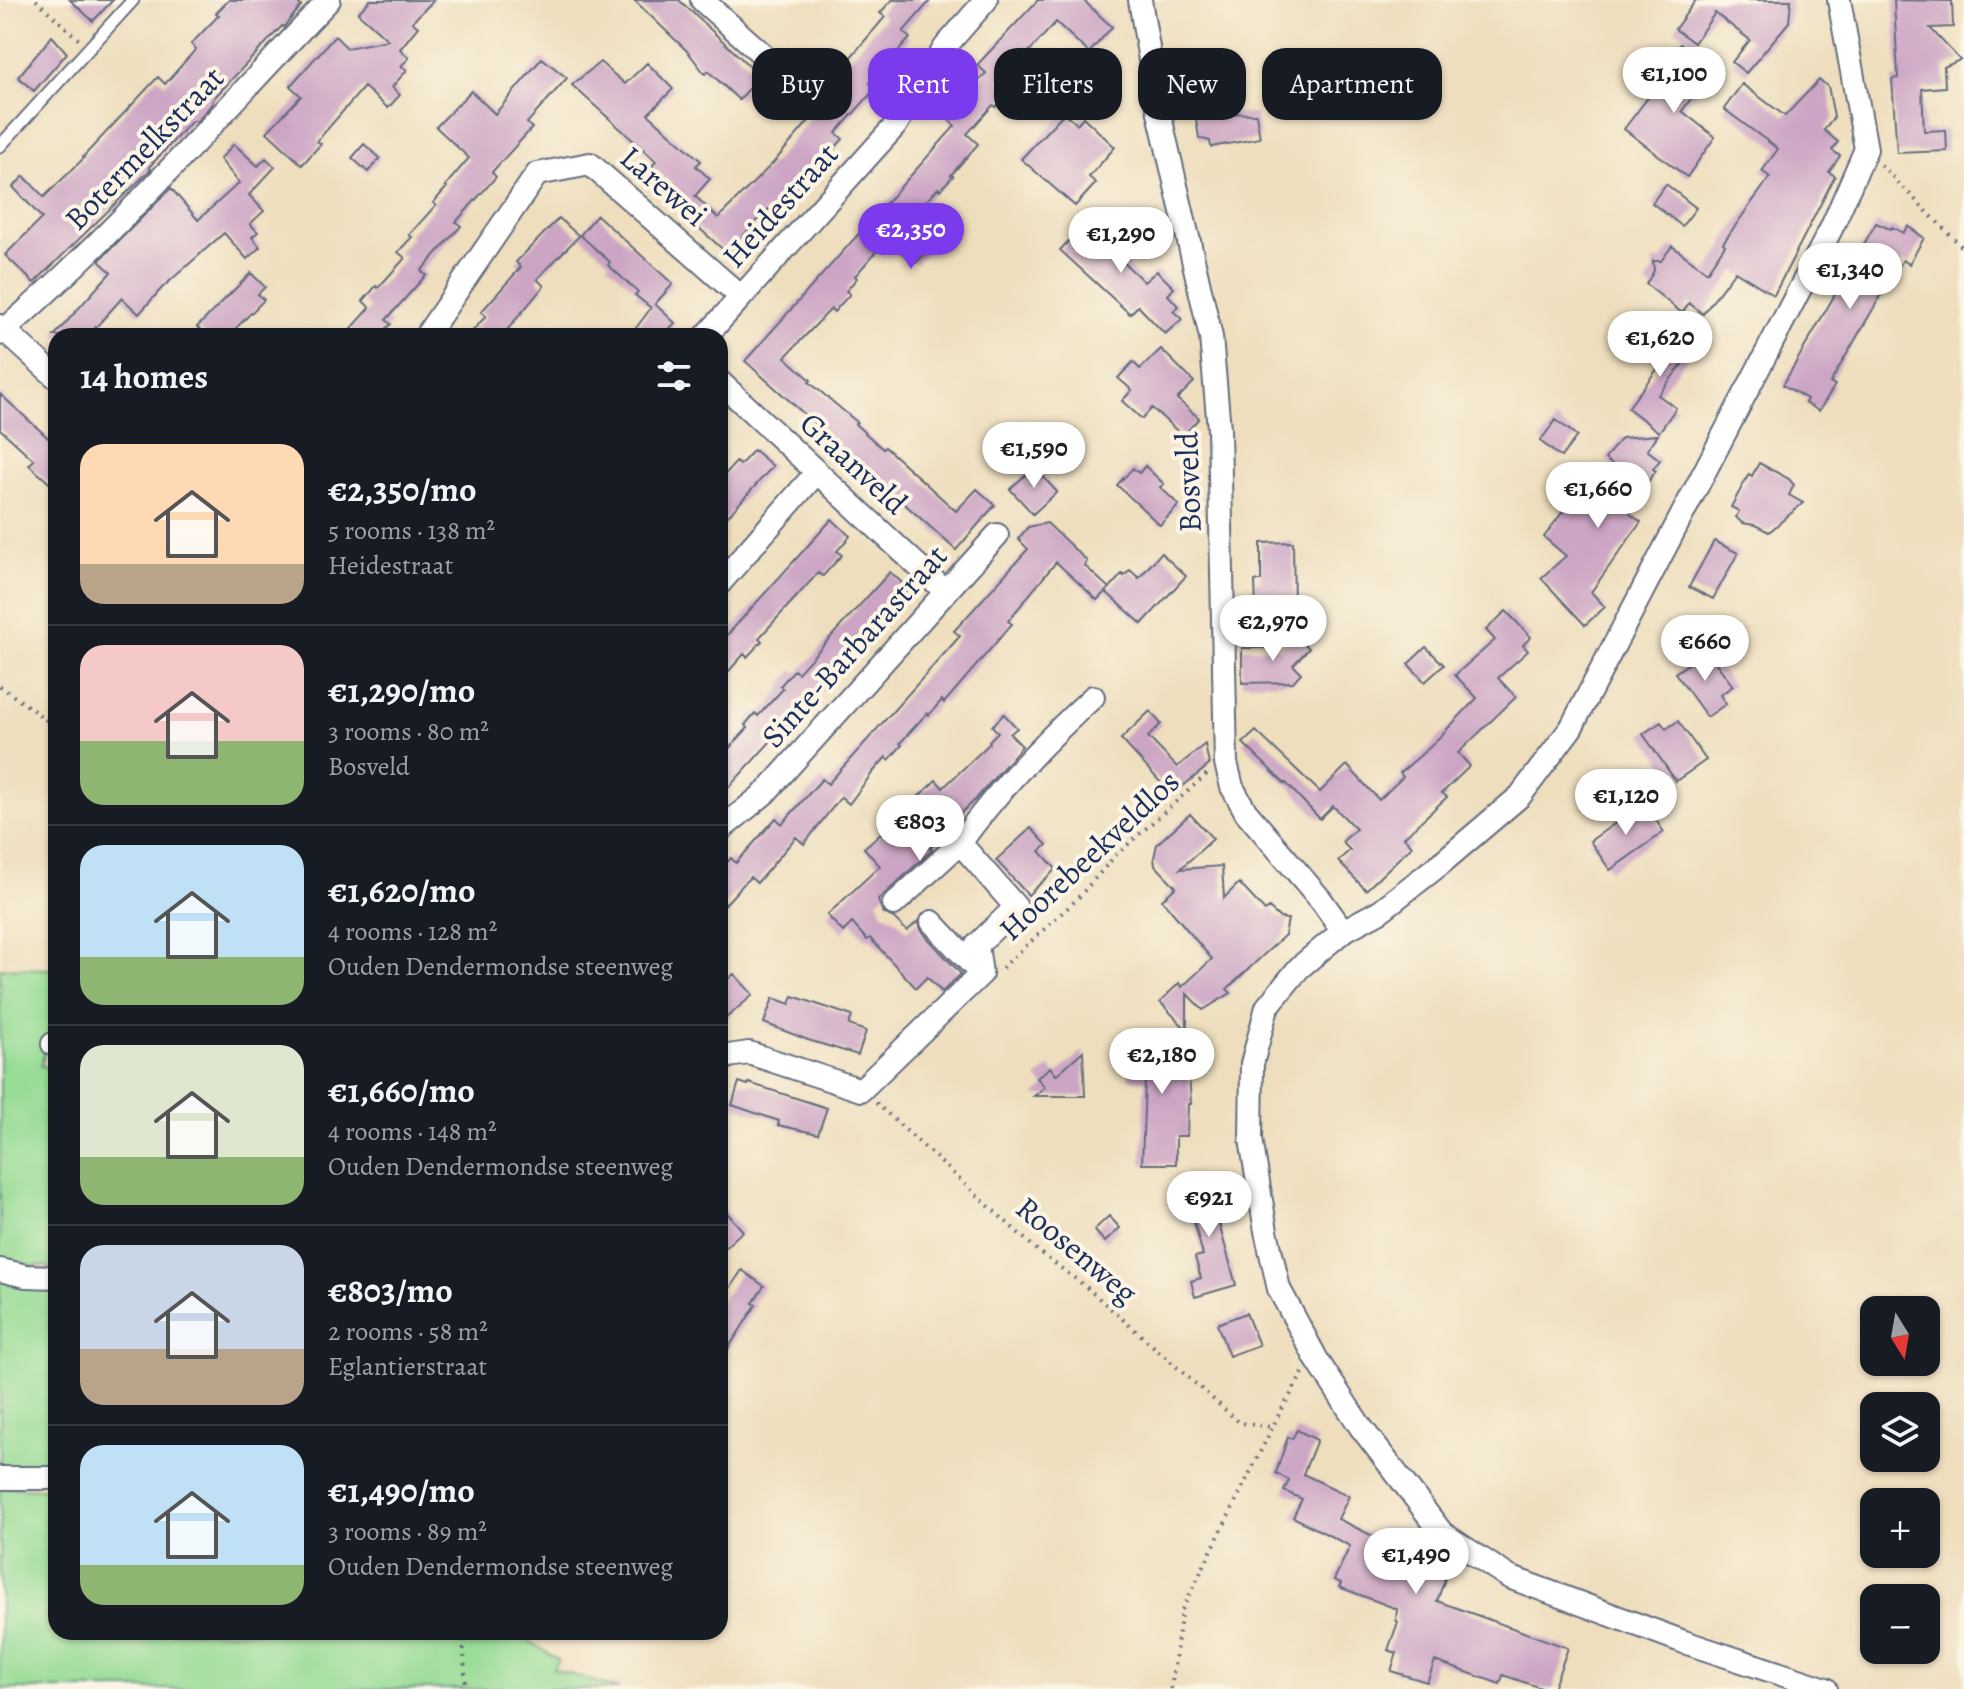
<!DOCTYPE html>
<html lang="en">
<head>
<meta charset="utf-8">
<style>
	:root { --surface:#171b24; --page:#20242c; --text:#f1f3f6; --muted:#9ea1a6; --line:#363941; --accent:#7c3aed }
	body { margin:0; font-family:Alegreya,serif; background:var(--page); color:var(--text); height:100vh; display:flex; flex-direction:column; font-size:30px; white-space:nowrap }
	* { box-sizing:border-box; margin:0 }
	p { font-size:26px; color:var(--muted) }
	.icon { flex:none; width:44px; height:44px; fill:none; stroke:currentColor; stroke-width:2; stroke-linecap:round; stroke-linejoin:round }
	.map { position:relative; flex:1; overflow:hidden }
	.side { position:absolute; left:48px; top:328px; width:680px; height:1312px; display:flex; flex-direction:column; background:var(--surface); border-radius:24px; box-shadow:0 2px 6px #0004 }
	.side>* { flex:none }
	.hud { position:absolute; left:752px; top:48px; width:760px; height:72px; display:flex; gap:16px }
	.needle { width:52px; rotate:169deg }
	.controls { position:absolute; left:1860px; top:1296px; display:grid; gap:16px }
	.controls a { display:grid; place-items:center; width:80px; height:80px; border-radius:16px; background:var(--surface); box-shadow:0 2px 6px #0004; font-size:40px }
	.price { position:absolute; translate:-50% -68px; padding:0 18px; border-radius:28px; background:#fff; color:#222; font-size:26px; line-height:52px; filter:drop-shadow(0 2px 4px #0008) }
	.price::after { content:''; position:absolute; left:50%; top:48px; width:24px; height:18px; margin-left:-12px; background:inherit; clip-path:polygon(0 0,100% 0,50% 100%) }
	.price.on { background:var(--accent); color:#fff }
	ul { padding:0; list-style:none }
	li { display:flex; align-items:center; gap:24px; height:200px; padding:0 32px }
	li+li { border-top:2px solid var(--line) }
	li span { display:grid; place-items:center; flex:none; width:224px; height:160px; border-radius:24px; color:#555 }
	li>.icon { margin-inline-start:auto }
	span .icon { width:96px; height:96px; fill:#fffc; stroke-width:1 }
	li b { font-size:34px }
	h2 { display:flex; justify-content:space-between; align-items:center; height:96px; padding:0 32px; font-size:34px }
	.chip { padding:0 28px; border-radius:24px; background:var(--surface); box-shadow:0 2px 6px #0004; font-size:28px; line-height:72px }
	.chip.on { background:var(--accent); color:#fff }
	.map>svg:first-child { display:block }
	.green { fill:#97dc95; stroke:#59867a; stroke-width:2 }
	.building { fill:#cca5c5 }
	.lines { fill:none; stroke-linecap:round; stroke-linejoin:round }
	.lane-casing { stroke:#656c7f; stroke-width:15 }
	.street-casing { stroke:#656c7f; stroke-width:26 }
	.path { stroke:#656c7f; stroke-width:4; stroke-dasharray:2 6; stroke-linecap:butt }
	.lane { stroke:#fff; stroke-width:11 }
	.street { stroke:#fff; stroke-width:22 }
	.labels { text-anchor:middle; stroke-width:8; stroke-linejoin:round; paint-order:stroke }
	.street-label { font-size:32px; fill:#1b2f5e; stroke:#fcf5e5 }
</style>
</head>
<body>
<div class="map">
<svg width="1964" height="1689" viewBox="0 0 1964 1689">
	<rect width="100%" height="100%" fill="#fcf5e5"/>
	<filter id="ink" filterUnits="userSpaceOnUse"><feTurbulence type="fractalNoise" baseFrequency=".0125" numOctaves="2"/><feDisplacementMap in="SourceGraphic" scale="16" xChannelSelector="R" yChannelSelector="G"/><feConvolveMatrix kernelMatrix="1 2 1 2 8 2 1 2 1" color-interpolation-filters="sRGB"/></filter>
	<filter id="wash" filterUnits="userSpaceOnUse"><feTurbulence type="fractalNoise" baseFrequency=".006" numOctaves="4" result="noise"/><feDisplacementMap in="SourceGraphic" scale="32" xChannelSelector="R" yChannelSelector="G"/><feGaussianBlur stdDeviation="1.8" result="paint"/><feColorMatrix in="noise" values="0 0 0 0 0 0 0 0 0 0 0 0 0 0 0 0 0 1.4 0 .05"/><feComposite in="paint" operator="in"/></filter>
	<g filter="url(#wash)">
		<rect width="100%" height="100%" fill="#eedebd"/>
		<path class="green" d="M0,968L56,969V1013L41,1066L56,1067V1267L33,1266L0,1257Z
			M0,1280L56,1286V1471L0,1470Z
			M0,1487L56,1490V1632H516L558,1660L553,1669L619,1689H0Z"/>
		<g id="blocks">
			<path class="building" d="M70,0H113L93,21Z
				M229,0H295L301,6L284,27L282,26L214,98L212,104L197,121H192L149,167L151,169L34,283L5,255L42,218L13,187L24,176L44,197L84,158L83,157L158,77L165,84L196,49L191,44L219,15L216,13Z
				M370,0H434L412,22L418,27L400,49L409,58L401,66L407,70L392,87L400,95L388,108L364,87L317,141L321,144L302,165L267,132L301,96L290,86L335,36L347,48L388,40L358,13Z
				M634,0H679L760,76L739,100L708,71L705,74L688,52Z
				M892,0H931L903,32L910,38L870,83L876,88L836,133L843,139L774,215L768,209L727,253L680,211L690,201L652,166L656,161L572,85L600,62L625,84L647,63L673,89L648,114L701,161L696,166L710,179L695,196L718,218L774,162L846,77L839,71L885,17L880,13Z
				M1038,0H1083L1112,27L1089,53L1056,22L1027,54L1024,52L998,81L1009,92L996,107L993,105L967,134L978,144L951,175L953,176L940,190L938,188L911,219L936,243L916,263L888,243L884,248L881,246L855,276L857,278L846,291L850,294L834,312L831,309L785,357L811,380L809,382L857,422L855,424L883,449L885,447L956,511L977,489L995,505L956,550L745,361L955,126L946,117L986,73L977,65Z
				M1696,0H1791L1789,22L1746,73L1732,62L1750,40L1715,13L1694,43L1675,29Z
				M1894,0L1952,1L1953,27L1930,28L1960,60L1944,67L1945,87L1922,89L1924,131L1946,130L1947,151L1897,153L1892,79L1898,78Z
				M52,36L67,53L34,91L18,77Z
				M1680,44L1696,55L1692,60L1710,73L1682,111L1715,137L1687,177L1624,129L1666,74L1661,70Z
				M542,58L567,78L527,123L532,128L492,172L496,177L456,222L461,226L421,271L426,275L386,320L391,324L380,336H345L370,308L363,301L376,286L378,288L405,258L398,252L412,237L409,235L436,205L433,203L447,187L445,186L469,158L436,127L471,91L495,114Z
				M1819,80L1828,86L1834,117L1824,130L1838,142L1832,150L1840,156L1829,172L1835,176L1774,295L1735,271L1703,314L1689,303L1682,313L1646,284L1654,271L1653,261H1661L1672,246L1707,272L1725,245L1723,243L1770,177L1762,171L1778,149L1724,109L1742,84L1785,116Z
				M1225,108L1226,113L1256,114L1260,138L1211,147L1210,141L1199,138L1195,113Z
				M1064,113L1077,124L1083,117L1115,147L1089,177L1096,183L1075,206L1021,159Z
				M234,144L258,166L266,158L275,167L249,195L264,211L250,224L258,232L252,237L260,247L247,259L224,233L162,288L139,314L122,298L88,336H54L111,272L99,261L171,188L198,220L239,183L220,159Z
				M364,144L380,158L368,172L352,158Z
				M1666,184L1696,208L1682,226L1652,203Z
				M597,215L673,284L655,304L675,323L663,336H630L651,308L635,295L638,292L608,265L610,262L580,235Z
				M559,218L579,236L537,279L544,286L502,336H468L486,316L481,312L521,267L516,262Z
				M1086,222L1103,236L1115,223L1130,237V244L1118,257L1144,282L1157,271L1174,288L1168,295L1178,306L1173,311L1182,319L1165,334L1138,306L1130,314L1060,250Z
				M1876,223L1890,229L1892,227L1903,233L1908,226L1924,238L1909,264L1903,260L1883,292L1830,383L1835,385L1819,411L1805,403L1807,399L1783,385Z
				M251,273L265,287L258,294L264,300L228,336H208L197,327Z
				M1660,327L1693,351L1658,395L1676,408L1659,432L1628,408L1661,364L1643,351Z
				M1161,349L1194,382L1177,399L1199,418L1183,436L1152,408L1142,419L1122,401L1132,390L1118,378L1133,362L1140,369Z
				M0,394L56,445V489L29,465L34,460L0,429Z
				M1556,420L1577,436L1561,457L1540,441Z
				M1658,435L1647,450L1660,460L1653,469L1656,471L1629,507L1633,510L1630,514L1641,522L1591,592L1605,607L1585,625L1541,578L1566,556L1544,537L1580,488L1607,509L1629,477L1605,459L1621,438Z
				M754,450L773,466L720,525V480L736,462L740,465Z
				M1759,463L1789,479L1794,485L1789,495L1803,503L1769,532L1755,525L1742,523L1736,517L1739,511L1731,507L1749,474L1752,476Z
				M1145,466L1164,484L1160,487L1179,505L1160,525L1117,485L1133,468L1139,473Z
				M1034,467L1057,492L1033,514L1010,489Z
				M832,519L850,536L837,551L842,555L823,576L818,573L759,638L762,641L747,657L744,654L720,681V643Z
				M1047,523L1087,561L1085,566L1109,588L1097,600L1056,562L1008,621L1012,624L944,703L942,700L929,715L927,713L900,743L902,745L889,760L886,757L873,772L849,804L841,797L804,844L796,837L757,883L750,877L720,910V870L731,858L736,863L776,818L782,824L822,779L828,784L960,636L954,631L1028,549L1018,539L1028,527Z
				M1714,541L1738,553L1713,599L1689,587Z
				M1293,542L1294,607L1256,608L1255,581H1261V543Z
				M1161,553L1186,576L1142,624L1106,592L1122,574L1124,576L1130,570L1139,578Z
				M890,572L909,589L720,797V758L748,728L745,725L755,713L758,716L783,689L780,686L794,670L798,673Z
				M1506,611L1531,637L1523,645L1528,651L1498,678L1516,697L1458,753L1470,766L1442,793L1447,797L1404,837L1412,846L1366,890L1338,861L1350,850L1342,842L1356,829L1333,806L1320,819L1286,783L1285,784L1243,743L1256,731L1320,792L1347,765L1379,800L1403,777L1400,773L1430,747L1477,698L1455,675L1495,640L1486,630Z
				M1293,634L1309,648L1293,665L1301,673L1293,682L1242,683V648H1280Z
				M1426,647L1444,665L1425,682L1408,664Z
				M1707,651L1733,686L1720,695L1726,704L1707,717L1675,673Z
				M1150,711L1161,724L1148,737L1177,767L1205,744L1209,765L1172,795L1121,739Z
				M1004,714L1017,728L1010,734L1022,746L975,800L944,829L947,832L930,848L932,850L878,900L883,913L894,918L907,931L918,921L922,932L961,974L942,992L927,977L916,988L870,938L867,940L852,923L843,932L827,915L880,866L864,848L882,832L885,834L917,803L915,800L936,780L943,788L990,743L989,741L998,732L992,726Z
				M1678,721L1706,760L1676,781L1643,734L1661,722L1666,729Z
				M1640,806L1649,819L1653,816L1664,832L1610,870L1590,841Z
				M1190,814L1213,839L1180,869L1222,866L1224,898L1239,883L1265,911L1269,908L1280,918L1288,919L1285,935L1227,989L1231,993L1203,1010L1187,994V1030L1160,1002L1179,983L1182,987L1212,959L1162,900L1176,887L1155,865L1154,858L1157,844Z
				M1031,828L1047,845L1040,851L1056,869L1028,895L996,860Z
				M734,974L753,995L720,1023V986Z
				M793,996L852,1016L849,1025L866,1031L858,1055L808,1040L764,1023L773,998L790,1004Z
				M1130,1041L1187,1042L1191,1104H1188L1187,1136H1176V1164H1142L1145,1080L1129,1079Z
				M1083,1051L1085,1096H1034L1045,1087L1037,1078L1050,1067L1056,1075Z
				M739,1082L748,1085L749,1083L827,1108L818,1134L778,1125L779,1121L732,1105Z
				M1213,1178L1225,1222L1219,1224L1236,1285L1195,1297L1191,1281L1201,1278L1195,1257L1203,1255L1184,1186Z
				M720,1205L743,1231L720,1252Z
				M1109,1216L1120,1228L1105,1242L1094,1230Z
				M742,1270L764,1286L753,1303L756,1305L720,1361V1303Z
				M1246,1313L1259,1345L1229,1356L1217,1324Z
				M1297,1430L1317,1440L1303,1474L1349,1496L1338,1519L1387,1543L1381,1555L1445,1579L1437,1601L1568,1648L1553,1689H1544L1503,1675L1500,1684L1435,1661L1427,1682L1391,1671L1397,1653L1388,1650L1398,1622L1396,1620L1397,1609L1339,1587L1341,1583L1334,1580L1350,1546L1293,1517L1302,1499L1284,1491L1289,1480L1276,1473L1288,1437L1292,1439Z"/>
		</g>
	</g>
	<g filter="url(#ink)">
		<use href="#blocks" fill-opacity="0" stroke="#656c7f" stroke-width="2"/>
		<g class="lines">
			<g class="lane-casing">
				<path id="lane" d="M0,146L133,0"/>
			</g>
			<g class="street-casing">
				<path id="street" d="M702,0L761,53
					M1140,0L1158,108L1211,337L1219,429L1226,763L1232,787L1246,812L1321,900L1343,931
					M0,326L56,377
					M0,334C118,232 221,113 329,0
					M426,336L537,174L590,164L740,296
					M706,336L895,126L946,46L986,0
					M720,382L945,591
					M720,583L817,472
					M720,830L765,793L997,535
					M960,843C999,788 1044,742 1093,697
					M932,922L981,974
					M53,1044H56
					M720,1062L728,1056L749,1053L861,1090L981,974L977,945L1016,907L960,843L894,904
					M0,1270L26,1276L56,1277
					M0,1478H56
					M1826,1689L1684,1642L1509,1577L1442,1533L1360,1426L1317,1360L1279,1289L1266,1231L1251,1139L1252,1064L1267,1007L1299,968L1343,931L1380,911L1439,865L1520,796L1571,728L1831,229L1866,149L1839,0"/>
			</g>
			<path class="path" d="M36,0L79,40
				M1881,165L1964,249
				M0,686L56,727
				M1002,968L1076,900L1115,856L1207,774
				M876,1103L1037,1250L1085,1286L1240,1423L1272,1427
				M463,1632L466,1689
				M1171,1689L1182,1610L1278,1416L1303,1373"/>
			<use href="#lane" class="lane"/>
			<use href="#street" class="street"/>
		</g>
	</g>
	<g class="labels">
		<g class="street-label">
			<text transform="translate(144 148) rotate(-46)" y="11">Botermelkstraat</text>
			<text transform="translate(664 186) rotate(41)" y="11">Larewei</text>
			<text transform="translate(780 205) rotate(-48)" y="11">Heidestraat</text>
			<text transform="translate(854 463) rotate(43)" y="11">Graanveld</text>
			<text transform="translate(1188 482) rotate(-92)" y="11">Bosveld</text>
			<text transform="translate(854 646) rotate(-48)" y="11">Sinte-Barbarastraat</text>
			<text transform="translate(1089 855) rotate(-43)" y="11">Hoorebeekveldlos</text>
			<text transform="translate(1077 1250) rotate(40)" y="11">Roosenweg</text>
		</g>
	</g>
</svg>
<div class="controls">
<a><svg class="needle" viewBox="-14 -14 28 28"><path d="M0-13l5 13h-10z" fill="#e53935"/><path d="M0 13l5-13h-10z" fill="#9ea1a6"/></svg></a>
<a><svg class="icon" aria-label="layers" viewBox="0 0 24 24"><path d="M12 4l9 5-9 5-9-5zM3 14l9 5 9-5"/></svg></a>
<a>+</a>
<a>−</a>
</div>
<b class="price" style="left:1674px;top:115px">€1,100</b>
<b class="price on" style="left:911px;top:271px">€2,350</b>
<b class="price" style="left:1121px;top:275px">€1,290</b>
<b class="price" style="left:1850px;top:311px">€1,340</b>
<b class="price" style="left:1660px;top:379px">€1,620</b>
<b class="price" style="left:1034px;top:490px">€1,590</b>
<b class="price" style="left:1598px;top:530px">€1,660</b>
<b class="price" style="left:1273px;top:663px">€2,970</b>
<b class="price" style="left:1705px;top:683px">€660</b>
<b class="price" style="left:1626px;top:837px">€1,120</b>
<b class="price" style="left:920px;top:863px">€803</b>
<b class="price" style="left:1162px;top:1096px">€2,180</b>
<b class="price" style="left:1209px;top:1239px">€921</b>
<b class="price" style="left:1416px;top:1596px">€1,490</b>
<div class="hud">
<a class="chip">Buy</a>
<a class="chip on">Rent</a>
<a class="chip">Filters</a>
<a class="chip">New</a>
<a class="chip">Apartment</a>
</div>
<section class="side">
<h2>14 homes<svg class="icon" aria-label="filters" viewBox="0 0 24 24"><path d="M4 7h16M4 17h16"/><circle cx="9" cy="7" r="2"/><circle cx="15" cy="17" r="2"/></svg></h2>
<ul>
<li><span style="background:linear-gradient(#ffd9b3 75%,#b9a48a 0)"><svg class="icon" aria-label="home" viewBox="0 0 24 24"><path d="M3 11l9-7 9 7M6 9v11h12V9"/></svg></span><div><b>€2,350/mo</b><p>5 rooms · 138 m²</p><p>Heidestraat</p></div></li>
<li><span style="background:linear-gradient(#f6c9c9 60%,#8fb573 0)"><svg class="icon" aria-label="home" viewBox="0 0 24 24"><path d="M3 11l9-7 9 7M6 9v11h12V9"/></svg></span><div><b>€1,290/mo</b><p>3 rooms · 80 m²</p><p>Bosveld</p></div></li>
<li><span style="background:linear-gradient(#bfe0f5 70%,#8fb573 0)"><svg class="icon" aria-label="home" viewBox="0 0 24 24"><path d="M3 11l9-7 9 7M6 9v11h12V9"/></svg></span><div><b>€1,620/mo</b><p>4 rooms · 128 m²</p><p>Ouden Dendermondse steenweg</p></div></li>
<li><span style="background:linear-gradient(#dfe7d0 70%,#8fb573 0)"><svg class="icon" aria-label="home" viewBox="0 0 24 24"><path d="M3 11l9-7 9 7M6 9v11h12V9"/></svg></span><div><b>€1,660/mo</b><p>4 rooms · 148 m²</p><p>Ouden Dendermondse steenweg</p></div></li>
<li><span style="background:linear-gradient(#c9d6e8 65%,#b9a48a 0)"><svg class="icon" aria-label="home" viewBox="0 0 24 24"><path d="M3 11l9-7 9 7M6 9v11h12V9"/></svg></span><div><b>€803/mo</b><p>2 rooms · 58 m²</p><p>Eglantierstraat</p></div></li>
<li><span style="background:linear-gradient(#bfe0f5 75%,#8fb573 0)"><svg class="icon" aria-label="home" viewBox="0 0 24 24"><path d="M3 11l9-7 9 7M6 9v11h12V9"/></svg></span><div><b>€1,490/mo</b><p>3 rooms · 89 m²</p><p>Ouden Dendermondse steenweg</p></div></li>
</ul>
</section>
</div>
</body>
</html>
